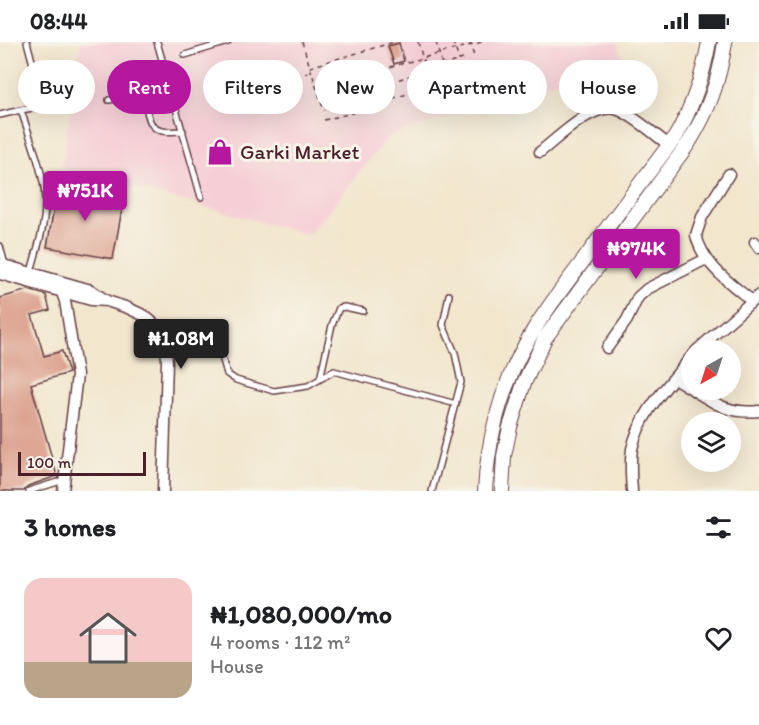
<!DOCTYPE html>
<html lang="en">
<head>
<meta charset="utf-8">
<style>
	:root { --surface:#fff; --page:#f2f2f2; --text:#202124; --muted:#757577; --line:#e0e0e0; --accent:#b5179e }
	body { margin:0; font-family:Itim,sans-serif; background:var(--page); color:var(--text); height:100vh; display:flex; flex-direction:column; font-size:22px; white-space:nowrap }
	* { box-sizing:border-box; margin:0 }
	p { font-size:20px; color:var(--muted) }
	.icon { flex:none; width:33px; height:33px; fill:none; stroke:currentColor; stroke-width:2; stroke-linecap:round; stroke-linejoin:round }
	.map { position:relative; height:449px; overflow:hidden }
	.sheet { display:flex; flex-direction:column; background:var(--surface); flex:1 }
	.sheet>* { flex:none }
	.guide { position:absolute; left:18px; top:18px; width:723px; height:54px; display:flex; gap:12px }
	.needle { width:39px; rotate:219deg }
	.fabs { position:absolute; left:681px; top:298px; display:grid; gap:12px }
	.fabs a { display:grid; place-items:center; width:60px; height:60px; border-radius:50%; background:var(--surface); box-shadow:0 6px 24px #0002; font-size:30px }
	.scale { position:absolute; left:18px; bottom:15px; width:128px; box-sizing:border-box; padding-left:6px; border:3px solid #4a1f2b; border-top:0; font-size:16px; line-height:21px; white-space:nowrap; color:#4a1f2b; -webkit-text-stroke:4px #f7f3e8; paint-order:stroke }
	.price { position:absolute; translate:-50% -51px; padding:0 14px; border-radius:6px; background:var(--accent); color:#fff; font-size:20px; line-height:39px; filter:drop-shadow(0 2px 3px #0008) }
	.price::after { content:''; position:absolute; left:50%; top:36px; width:18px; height:14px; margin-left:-9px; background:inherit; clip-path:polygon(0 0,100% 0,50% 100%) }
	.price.active { background:#222; color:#fff }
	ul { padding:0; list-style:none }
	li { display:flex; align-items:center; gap:18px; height:150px; padding:0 24px }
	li+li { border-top:2px solid var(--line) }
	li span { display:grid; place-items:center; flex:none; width:168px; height:120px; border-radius:18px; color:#555 }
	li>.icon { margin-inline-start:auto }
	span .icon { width:72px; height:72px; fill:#fffc; stroke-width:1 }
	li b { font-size:26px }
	h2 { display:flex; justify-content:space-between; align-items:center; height:72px; padding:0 24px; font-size:26px }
	.pill { padding:0 21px; border-radius:27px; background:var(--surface); box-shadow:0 6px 24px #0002; font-size:21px; line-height:54px }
	.pill.active { background:var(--accent); color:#fff }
	.status { display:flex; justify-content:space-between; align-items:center; height:42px; padding:0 30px; background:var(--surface); direction:ltr }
	.status svg { height:16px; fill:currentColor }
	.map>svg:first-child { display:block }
	.built { fill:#f6cfd6 }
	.building { fill:#d7907c }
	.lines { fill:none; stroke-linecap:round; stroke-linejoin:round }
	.lane-casing { stroke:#633d43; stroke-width:8 }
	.street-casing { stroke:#633d43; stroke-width:13 }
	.secondary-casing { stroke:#633d43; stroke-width:16 }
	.path { stroke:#633d43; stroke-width:1.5; stroke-dasharray:4.5 4.5; stroke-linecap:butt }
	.lane { stroke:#fff; stroke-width:5 }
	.street { stroke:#fff; stroke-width:10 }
	.secondary { stroke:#fff; stroke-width:14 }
	.labels { text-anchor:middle; stroke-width:6; stroke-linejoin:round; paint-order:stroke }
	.poi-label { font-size:21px; fill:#4a1f2b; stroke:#f7f3e8; text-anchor:start }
</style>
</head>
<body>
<div class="status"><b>08:44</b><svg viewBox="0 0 49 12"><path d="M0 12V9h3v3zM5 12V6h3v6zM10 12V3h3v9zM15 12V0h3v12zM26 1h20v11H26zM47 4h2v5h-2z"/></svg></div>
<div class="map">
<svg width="759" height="449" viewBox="0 0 759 449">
	<rect width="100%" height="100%" fill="#f7f3e8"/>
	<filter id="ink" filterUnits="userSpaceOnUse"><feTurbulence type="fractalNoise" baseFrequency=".0167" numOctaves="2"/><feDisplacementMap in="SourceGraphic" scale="12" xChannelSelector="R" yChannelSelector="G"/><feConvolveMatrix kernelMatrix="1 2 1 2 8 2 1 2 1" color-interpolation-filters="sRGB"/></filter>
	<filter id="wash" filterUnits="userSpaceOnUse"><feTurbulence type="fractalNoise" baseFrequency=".008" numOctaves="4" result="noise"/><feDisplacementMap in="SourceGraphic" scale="24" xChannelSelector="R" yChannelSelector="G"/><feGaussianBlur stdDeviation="1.35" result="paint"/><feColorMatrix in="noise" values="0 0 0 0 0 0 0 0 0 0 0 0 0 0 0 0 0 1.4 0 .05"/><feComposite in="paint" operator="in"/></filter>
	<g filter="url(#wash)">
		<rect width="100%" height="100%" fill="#f2e6cd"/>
		<path class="built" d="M81,0H617L623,18L389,94L309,193L61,126Z"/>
		<g id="blocks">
			<path class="building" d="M399,1L404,19L394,22L388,4Z
				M58,143L124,156L113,217L47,205Z
				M28,248L46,253L50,268L32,273L44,314L62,309L69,331L31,342L57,434L28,444L24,449H0V256Z"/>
		</g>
	</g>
	<g filter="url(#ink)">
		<use href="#blocks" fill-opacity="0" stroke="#633d43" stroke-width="1.5"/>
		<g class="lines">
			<g class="lane-casing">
				<path id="lane" d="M157,0L201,155
					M185,13L228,0
					M109,58L138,53C151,61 143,85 162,89C168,90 176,89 183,89
					M21,68L39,65L43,60L27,0
					M0,73L21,68C29,94 45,132 45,158C46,182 37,207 31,230
					M0,204L5,223
					M221,311L227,332L236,338L274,349L308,344L334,329L456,362
					M320,337L332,283L339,266L345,265L363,269
					M29,449L64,438
					M432,449L461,340L455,311L443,283L449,253"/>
			</g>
			<g class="street-casing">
				<path id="street" d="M540,110C558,96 591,62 615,67C631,71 655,93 669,103
					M729,132L702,175L696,193C703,223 730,241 752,259
					M755,200L759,206
					M0,222L91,248L107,259
					M0,232L91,258L107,259L128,266L145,274L158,285L166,298L167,320L163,449
					M57,238L65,259L77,333L63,449
					M607,306L627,278L638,255L647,247L706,217
					M696,309L759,253
					M674,336L692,347
					M693,348C717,363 730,372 759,369
					M632,449C631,436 630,420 632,407C640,370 669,343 692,314"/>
			</g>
			<g class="secondary-casing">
				<path id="secondary" d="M485,449C488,393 504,337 533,289C549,263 568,239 586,215C615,174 646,134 676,94C693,64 703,34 709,0
					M502,449L504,414L510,385L524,341L545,296L688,102C709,68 719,40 725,0"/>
			</g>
			<path class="path" d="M302,0L324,69
				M418,0L426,28
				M436,0L442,22
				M453,0L459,18
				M470,0L474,15
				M310,25L394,0
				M424,30L436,66
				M364,32L482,0
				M262,44L311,30
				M356,51L466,16
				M324,78L352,71L377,61L509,22"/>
			<use href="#lane" class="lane"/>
			<use href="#street" class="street"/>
			<use href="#secondary" class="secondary"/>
		</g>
	</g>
	<defs>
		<g id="shop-bare" transform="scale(2.07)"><path d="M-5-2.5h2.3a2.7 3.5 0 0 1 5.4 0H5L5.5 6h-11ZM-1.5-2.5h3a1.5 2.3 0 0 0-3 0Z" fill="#b5179e" stroke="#f7f3e8" stroke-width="2.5" paint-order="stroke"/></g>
	</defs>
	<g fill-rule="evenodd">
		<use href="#shop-bare" x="220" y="110"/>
	</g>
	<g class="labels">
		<g class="poi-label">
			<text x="240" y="117">Garki Market</text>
		</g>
	</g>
</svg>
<div class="fabs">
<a><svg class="needle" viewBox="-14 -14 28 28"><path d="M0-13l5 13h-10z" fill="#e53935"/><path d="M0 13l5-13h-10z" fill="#757577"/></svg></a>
<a><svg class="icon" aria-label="layers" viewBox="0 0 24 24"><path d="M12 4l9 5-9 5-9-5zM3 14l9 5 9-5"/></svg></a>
</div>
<div class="scale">100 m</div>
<b class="price" style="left:85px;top:180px">₦751K</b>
<b class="price" style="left:636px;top:238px">₦974K</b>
<b class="price active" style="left:181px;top:328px">₦1.08M</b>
<div class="guide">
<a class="pill">Buy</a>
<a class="pill active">Rent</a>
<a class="pill">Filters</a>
<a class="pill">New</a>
<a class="pill">Apartment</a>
<a class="pill">House</a>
</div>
</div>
<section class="sheet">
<h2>3 homes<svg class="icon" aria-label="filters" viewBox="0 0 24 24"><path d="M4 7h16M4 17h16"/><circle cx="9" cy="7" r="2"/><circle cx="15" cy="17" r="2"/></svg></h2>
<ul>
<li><span style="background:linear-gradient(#f6c9c9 70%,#b9a48a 0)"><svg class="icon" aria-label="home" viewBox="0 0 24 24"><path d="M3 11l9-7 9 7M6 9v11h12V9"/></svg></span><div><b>₦1,080,000/mo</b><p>4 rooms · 112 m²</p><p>House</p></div><svg class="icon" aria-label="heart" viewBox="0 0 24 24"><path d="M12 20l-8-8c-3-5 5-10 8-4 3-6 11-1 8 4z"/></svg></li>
</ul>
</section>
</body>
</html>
